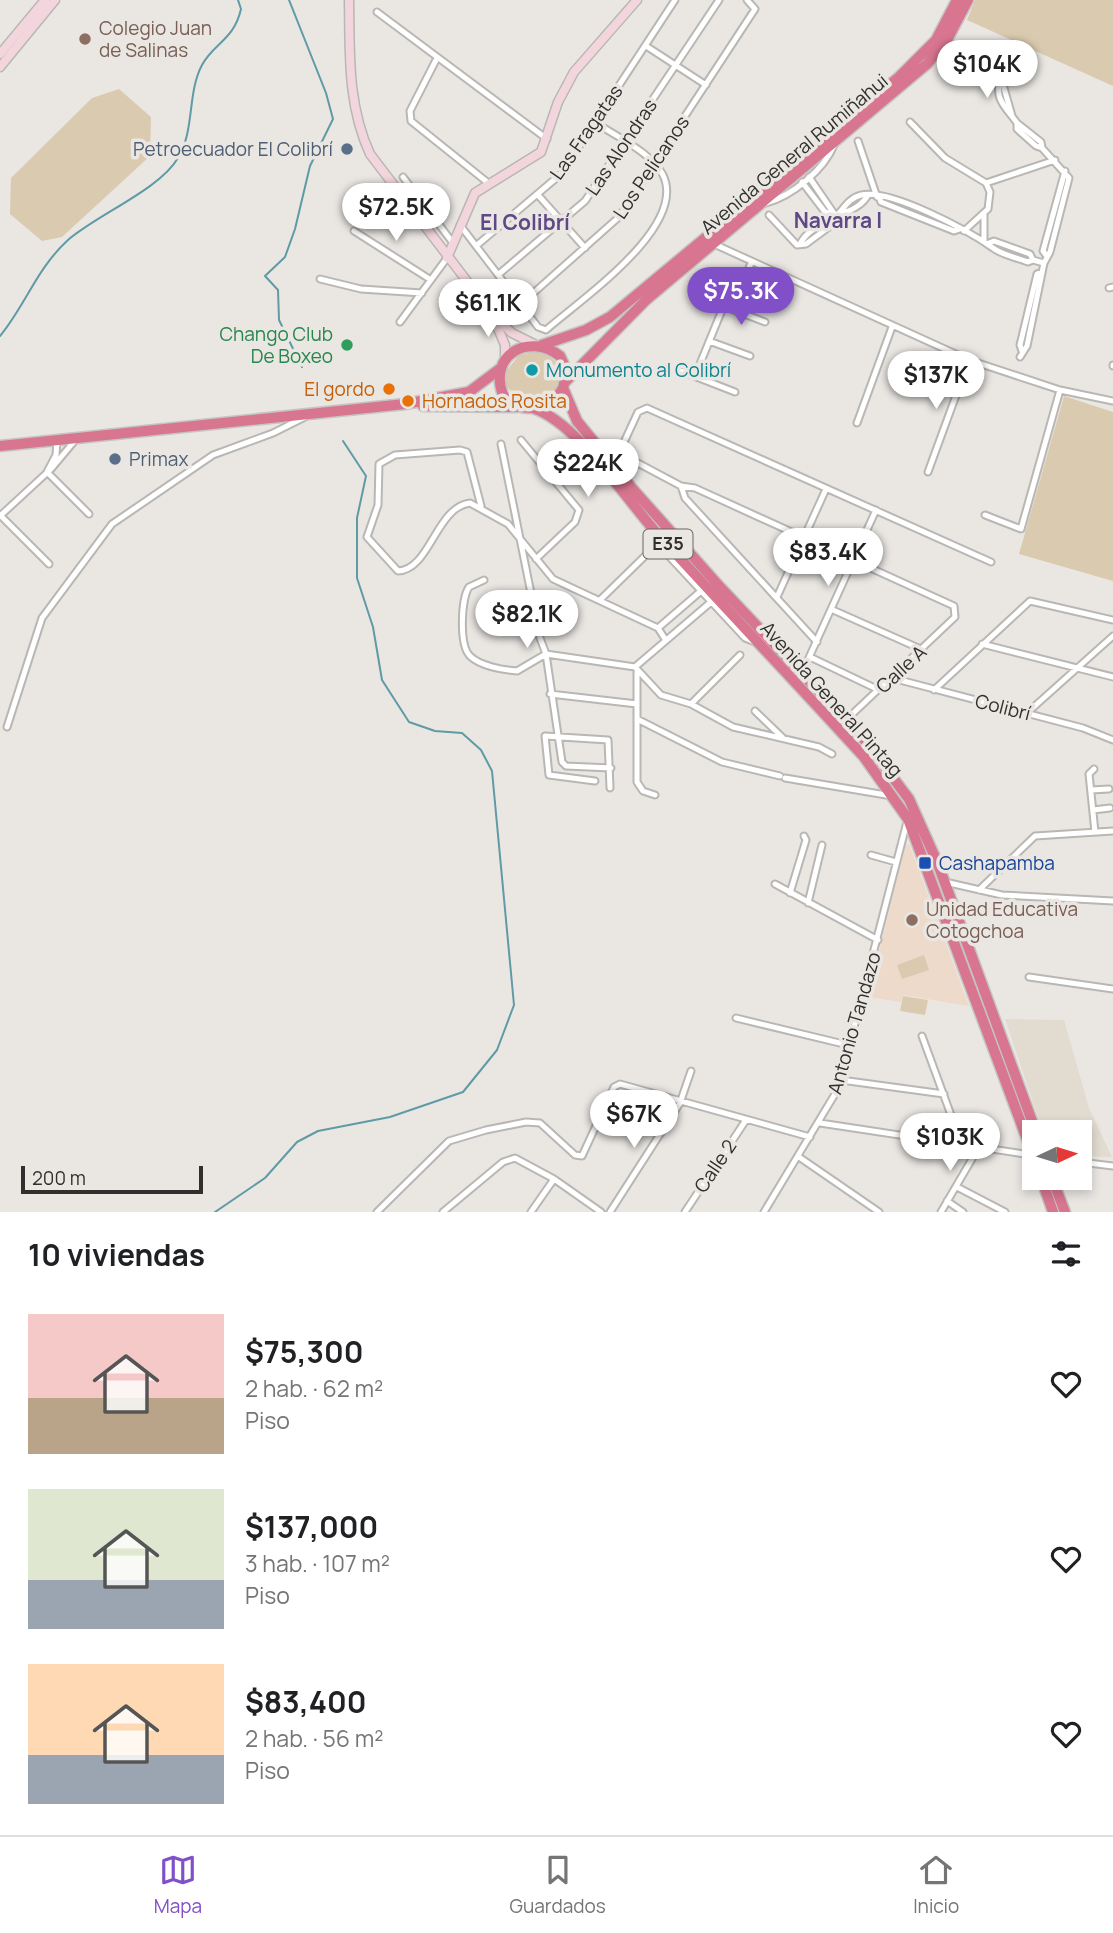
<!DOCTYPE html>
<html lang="es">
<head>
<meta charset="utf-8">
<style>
	:root { --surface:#fff; --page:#f6f6f6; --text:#202124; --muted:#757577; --line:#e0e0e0; --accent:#8150c8 }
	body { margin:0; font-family:Manrope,sans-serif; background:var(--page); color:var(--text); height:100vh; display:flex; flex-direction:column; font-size:26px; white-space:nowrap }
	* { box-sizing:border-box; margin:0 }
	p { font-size:23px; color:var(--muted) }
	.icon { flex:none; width:38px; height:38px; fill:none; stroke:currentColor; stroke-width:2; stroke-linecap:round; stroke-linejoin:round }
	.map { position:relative; height:1212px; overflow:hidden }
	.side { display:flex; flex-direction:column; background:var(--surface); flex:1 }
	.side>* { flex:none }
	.needle { width:46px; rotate:86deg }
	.fabs { position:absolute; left:1022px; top:1120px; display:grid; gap:14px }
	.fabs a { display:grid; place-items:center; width:70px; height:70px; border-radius:0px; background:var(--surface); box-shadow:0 4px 10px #0003; font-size:35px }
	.scale { position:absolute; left:21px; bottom:18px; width:182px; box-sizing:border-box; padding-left:7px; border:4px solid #302f2d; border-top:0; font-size:19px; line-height:24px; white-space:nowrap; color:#302f2d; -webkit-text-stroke:5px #eae7e3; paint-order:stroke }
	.price { position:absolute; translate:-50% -60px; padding:0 16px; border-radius:24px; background:#fff; color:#222; font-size:23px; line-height:46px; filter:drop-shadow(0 2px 4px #0008) }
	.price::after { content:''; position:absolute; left:50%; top:42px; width:21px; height:16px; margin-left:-10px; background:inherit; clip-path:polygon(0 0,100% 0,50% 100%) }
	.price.on { background:var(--accent); color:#fff }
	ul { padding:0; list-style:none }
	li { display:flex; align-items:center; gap:21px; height:175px; padding:0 28px }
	li span { display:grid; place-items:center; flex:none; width:196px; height:140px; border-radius:0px; color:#555 }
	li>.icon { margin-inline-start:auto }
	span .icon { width:84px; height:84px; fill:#fffc; stroke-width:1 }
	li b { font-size:30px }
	h2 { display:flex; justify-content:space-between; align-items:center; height:84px; padding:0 28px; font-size:30px }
	.tab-bar { display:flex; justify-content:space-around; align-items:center; height:98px; border-top:2px solid var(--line); background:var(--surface); font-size:19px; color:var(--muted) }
	.tab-bar a { display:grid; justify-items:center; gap:4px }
	.tab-bar .on { color:var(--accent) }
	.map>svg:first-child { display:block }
	.built { fill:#e1dbd0 }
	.education { fill:#eddaca }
	.green { fill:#dacaaf }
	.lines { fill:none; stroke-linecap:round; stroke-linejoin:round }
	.stream { stroke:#5f9aa6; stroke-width:2 }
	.street-casing { stroke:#b9b7b3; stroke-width:9 }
	.secondary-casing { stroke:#b9b7b3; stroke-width:11 }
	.highway-casing { stroke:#c5c5c4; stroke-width:13 }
	.street { stroke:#fff; stroke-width:5 }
	.secondary { stroke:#f3d6dd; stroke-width:8 }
	.highway { stroke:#d8758f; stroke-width:10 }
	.education-dot { fill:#8d6e63; stroke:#eae7e3; stroke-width:2.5 }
	.service-dot { fill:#5c6f8a; stroke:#eae7e3; stroke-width:2.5 }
	.leisure-dot { fill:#2e9e5b; stroke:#eae7e3; stroke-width:2.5 }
	.culture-dot { fill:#0f9aa8; stroke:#eae7e3; stroke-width:2.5 }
	.food-dot { fill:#e8710a; stroke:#eae7e3; stroke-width:2.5 }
	.transit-dot { fill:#1a4fb4; stroke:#eae7e3; stroke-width:2.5 }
	.labels { text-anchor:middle; stroke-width:7; stroke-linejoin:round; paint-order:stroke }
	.shield { fill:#eae7e3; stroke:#686664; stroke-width:2 }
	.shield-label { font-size:18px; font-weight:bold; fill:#302f2d }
	.education-label { font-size:19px; fill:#785e54; stroke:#eae7e3; text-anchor:start }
	.street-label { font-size:19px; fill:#302f2d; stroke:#eae7e3 }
	.service-label { font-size:19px; fill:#4e5e75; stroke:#eae7e3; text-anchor:end }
	.leisure-label { font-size:19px; fill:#27864d; stroke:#eae7e3; text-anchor:end }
	.culture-label { font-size:19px; fill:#0d838f; stroke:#eae7e3; text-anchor:start }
	.food-label { font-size:19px; fill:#c56008; stroke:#eae7e3; text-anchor:end }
	.transit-label { font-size:19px; fill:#164399; stroke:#eae7e3; text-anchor:start }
	.neighbourhood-label { font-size:21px; font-weight:bold; fill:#5e4885; stroke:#eae7e3 }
</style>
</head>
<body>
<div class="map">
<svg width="1113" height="1212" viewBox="0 0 1113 1212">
	<rect width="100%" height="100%" fill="#eae7e3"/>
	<path class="built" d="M1005,1019L1064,1020L1089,1108L1112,1157L1080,1156V1132H1043Z"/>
	<path class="education" d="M909,844L969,1006L903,995L901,1002L868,997L905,845Z"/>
	<path class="green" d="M975,0H1113V86L967,20Z
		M119,89L151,117L150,156L62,237L42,241L10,214L11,178L92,98Z
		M541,351C581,372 555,408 518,398L505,385L504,374L519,355Z
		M1064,396L1113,412V581L1019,554Z
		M924,955L929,970L902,979L897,965Z
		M903,996L928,1000L925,1015L900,1011Z"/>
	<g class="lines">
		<path class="stream" d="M289,0L326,93L333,119L310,166L295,229L285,257L265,276L278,290L279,320L302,367
			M0,336C25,306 37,268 68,240C98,214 159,190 178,158C195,130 187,93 202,65C214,43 234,40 241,9L238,0
			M215,1212L265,1178L297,1142L318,1131L390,1117L463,1092L497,1050L514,1005L492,771L481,750L462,733L435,731L409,722L382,680L373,627L357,578V518L366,476L343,441"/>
		<g class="street-casing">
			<path id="street" d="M377,12L547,139
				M646,46L706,85
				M436,60L410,111L411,121L487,182
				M1001,68C995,100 999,99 1017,123V129L1036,146L1042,148L1069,178L1050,252L1044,263L1027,346L1020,357
				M1000,74L1012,116
				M910,122L945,158L986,183L1055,160
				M1017,123L1041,142L1042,148
				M858,141L877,197
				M403,177L453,243
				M809,177L835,215
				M802,182L825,212L835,215
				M538,195L585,248
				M879,197L881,202L954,231L960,229
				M766,203C792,196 824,170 834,145
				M840,212C850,213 863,204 868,195
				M769,215L797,245L806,244L829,227V221
				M460,225L538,327L546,330C580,300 688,227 663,175C651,152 616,137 595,122
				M354,231L431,280
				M964,231L988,209L990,192L986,183
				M984,240V215
				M989,243L994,241L1030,254L1033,260
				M714,244L969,360L1060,390L1113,401
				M800,244C806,232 818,226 829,221C842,215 845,199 861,195C890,188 969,231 993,248C1002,255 1018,258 1028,262L1033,260L1044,263
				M476,246L561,174L675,0
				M1046,255L1043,251L1065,171
				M746,273L780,287
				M499,274L585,201L719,0
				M320,279L361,289L422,293
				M1109,288L1113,287
				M521,304L619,217L755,9L747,0
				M726,307L765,322
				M400,322L447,258
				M709,341L750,356
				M1022,351L1020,345L1037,274L1042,272
				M1113,366V365
				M681,371L735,392
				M695,376L722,310L736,299L751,263
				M857,423L892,327
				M521,440L579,510L575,522L536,559
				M501,444L540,638L546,654L562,762L566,766L611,768
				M600,447L619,453L681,486L695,488L954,606L955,617L846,720
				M619,453L638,412L647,408L991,562
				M47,472L89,514
				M47,472L56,455L57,440
				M928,472L969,360
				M681,486L685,498L817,642
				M481,506L467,452L460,450L395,455L379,464L378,505L367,537L398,571C430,570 436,507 470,503L508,524L553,579L658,628L665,639
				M985,515L1021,529L1060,390
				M0,516L51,469L77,438
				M1,516L49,564
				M662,540L665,552L745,638L755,642
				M484,580L469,587C461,599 459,645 470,656C480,666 503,670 517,671L546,654L635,667
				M777,597L826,489
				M600,600L648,553
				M833,610L923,650
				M658,628L701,591
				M982,644L1113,677
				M810,657L879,690
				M635,667L661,695L691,704L733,727L819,747L832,754
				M635,667L711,602
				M637,672V782L643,791L655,795
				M802,673L876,510
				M892,678L1083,728L1113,740
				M934,690L1030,601L1113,620
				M550,694L637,704
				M691,704L740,655
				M755,711L783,738
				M1027,713L1113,636
				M637,719L722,762L780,776
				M7,727L42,618L112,524L213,455L273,433L305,417
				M1094,769L1089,774L1095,832
				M785,778L892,796
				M595,781L549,775L545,736L608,740L610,788
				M1091,790L1109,789
				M1093,810L1110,808
				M871,855L896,862
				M945,882L1002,895L1113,901
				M775,884L878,940
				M979,890L1035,836L1113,831
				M790,893L806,840L804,836
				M808,903L822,845
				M1029,977L1113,989
				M736,1018L852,1046
				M922,1036L962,1145
				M841,1080L944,1094
				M820,1123L1031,1155
				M799,1157L879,1212
				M1080,1162L1113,1166
				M957,1187L1005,1212
				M947,1201L963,1212
				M377,1212L449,1141L486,1130L526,1122L540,1123L575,1155L582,1156L614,1087L620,1084L810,1137
				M443,1212L503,1162L515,1158L554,1179L601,1212
				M531,1212L554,1179
				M610,1212L680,1103L691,1071
				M685,1212L746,1120
				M764,1212L838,1089L907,822
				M941,1212L979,1147"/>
		</g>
		<g class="secondary-casing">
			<path id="secondary" d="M349,0C350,53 347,104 370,154L492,314L512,333L534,344
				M0,54L45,0
				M0,67L55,0
				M447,258L475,193L541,152L558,102L574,72L637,0
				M494,319L505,345V362"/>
		</g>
		<g class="highway-casing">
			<path id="highway" d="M542,345L586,330L610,317L899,77L936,40L957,0
				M566,381L646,300L927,64L948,38L968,0
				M563,388C550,410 520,416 503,395C488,355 528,332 560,356L567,371L563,388L577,421L631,487L720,587L863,738L909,799L938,864L1036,1132
				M423,406L516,407
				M533,408C577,423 623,495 655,531C724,607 795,681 864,757L908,819L1034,1158
				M0,446L405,404L469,392L501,368
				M1041,1178L1053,1212
				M1052,1178L1065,1212"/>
		</g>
		<use href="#street" class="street"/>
		<use href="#secondary" class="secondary"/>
		<use href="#highway" class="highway"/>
	</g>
	<g class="education-dot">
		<circle cx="85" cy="39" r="7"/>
		<circle cx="912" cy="920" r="7"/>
	</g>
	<g class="service-dot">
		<circle cx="347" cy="149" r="7"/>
		<circle cx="115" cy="459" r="7"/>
	</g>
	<circle class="leisure-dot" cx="347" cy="345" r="7"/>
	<circle class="culture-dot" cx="532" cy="370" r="7"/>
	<g class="food-dot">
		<circle cx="389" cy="389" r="7"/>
		<circle cx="408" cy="401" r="7"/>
	</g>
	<rect class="transit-dot" x="918" y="856" width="14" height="14" rx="3.5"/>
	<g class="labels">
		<rect class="shield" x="643.5" y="529.5" width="49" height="29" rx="5"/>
		<g class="shield-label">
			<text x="668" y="550">E35</text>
		</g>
		<g class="education-label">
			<text x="99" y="35">Colegio Juan<tspan x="99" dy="22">de Salinas</tspan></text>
			<text x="926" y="916">Unidad Educativa<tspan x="926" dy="22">Cotogchoa</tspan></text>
		</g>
		<g class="street-label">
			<text transform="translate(586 132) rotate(-55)" y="7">Las Fragatas</text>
			<text transform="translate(621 147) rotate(-56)" y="7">Las Alondras</text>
			<text transform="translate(794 154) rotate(-40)" y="7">Avenida General Rumiñahui</text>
			<text transform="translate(651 167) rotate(-56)" y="7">Los Pelicanos</text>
			<text transform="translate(901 669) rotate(-43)" y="7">Calle A</text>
			<text transform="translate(832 699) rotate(48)" y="7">Avenida General Pintag</text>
			<text transform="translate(1003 707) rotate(14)" y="7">Colibrí</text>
			<text transform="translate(854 1023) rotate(-74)" y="7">Antonio Tandazo</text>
			<text transform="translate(715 1166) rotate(-56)" y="7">Calle 2</text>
		</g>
		<g class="service-label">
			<text x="333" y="156">Petroecuador El Colibrí</text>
			<text x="129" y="466" text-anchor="start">Primax</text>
		</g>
		<g class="leisure-label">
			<text x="333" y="341">Chango Club<tspan x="333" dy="22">De Boxeo</tspan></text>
		</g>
		<g class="culture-label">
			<text x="546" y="377">Monumento al Colibrí</text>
		</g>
		<g class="food-label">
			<text x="375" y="396">El gordo</text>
			<text x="422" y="408" text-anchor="start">Hornados Rosita</text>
		</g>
		<g class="transit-label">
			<text x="939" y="870">Cashapamba</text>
		</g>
		<g class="neighbourhood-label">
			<text x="838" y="228">Navarra I</text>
			<text x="525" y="230">El Colibrí</text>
		</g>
	</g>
</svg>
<div class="fabs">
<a><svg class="needle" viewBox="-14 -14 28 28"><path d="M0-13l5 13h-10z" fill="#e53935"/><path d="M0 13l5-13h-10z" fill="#757577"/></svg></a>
</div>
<div class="scale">200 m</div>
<b class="price" style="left:987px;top:100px">$104K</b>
<b class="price" style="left:396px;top:243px">$72.5K</b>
<b class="price on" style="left:741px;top:327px">$75.3K</b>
<b class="price" style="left:488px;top:339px">$61.1K</b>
<b class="price" style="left:936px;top:411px">$137K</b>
<b class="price" style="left:588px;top:499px">$224K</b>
<b class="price" style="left:828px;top:588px">$83.4K</b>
<b class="price" style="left:527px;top:650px">$82.1K</b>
<b class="price" style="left:634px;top:1150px">$67K</b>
<b class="price" style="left:950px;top:1173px">$103K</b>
</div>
<section class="side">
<h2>10 viviendas<svg class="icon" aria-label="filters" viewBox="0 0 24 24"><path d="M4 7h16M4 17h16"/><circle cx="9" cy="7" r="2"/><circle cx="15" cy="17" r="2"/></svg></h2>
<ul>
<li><span style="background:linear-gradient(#f6c9c9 60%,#b9a48a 0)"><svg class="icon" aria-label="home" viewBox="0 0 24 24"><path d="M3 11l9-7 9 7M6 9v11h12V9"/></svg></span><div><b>$75,300</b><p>2 hab. · 62 m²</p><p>Piso</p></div><svg class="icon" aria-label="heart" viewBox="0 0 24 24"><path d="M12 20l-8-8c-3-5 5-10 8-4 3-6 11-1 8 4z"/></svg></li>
<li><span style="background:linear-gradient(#dfe7d0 65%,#9aa5b1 0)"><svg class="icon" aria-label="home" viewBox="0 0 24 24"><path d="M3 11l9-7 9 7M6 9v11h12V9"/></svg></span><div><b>$137,000</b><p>3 hab. · 107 m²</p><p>Piso</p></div><svg class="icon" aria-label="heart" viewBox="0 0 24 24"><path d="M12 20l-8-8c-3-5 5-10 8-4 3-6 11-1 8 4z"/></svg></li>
<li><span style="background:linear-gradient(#ffd9b3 65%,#9aa5b1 0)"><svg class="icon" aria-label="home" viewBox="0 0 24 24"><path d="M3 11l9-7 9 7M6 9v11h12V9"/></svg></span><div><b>$83,400</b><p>2 hab. · 56 m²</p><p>Piso</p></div><svg class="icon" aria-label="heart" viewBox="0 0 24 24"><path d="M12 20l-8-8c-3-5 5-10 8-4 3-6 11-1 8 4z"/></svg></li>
</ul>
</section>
<nav class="tab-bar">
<a class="on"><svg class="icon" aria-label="map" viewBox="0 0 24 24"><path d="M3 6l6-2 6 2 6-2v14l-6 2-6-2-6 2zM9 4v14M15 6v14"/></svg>Mapa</a>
<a><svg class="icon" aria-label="saved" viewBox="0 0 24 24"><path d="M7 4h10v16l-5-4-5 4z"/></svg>Guardados</a>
<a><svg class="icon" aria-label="home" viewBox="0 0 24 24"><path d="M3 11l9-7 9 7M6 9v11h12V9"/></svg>Inicio</a>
</nav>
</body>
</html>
